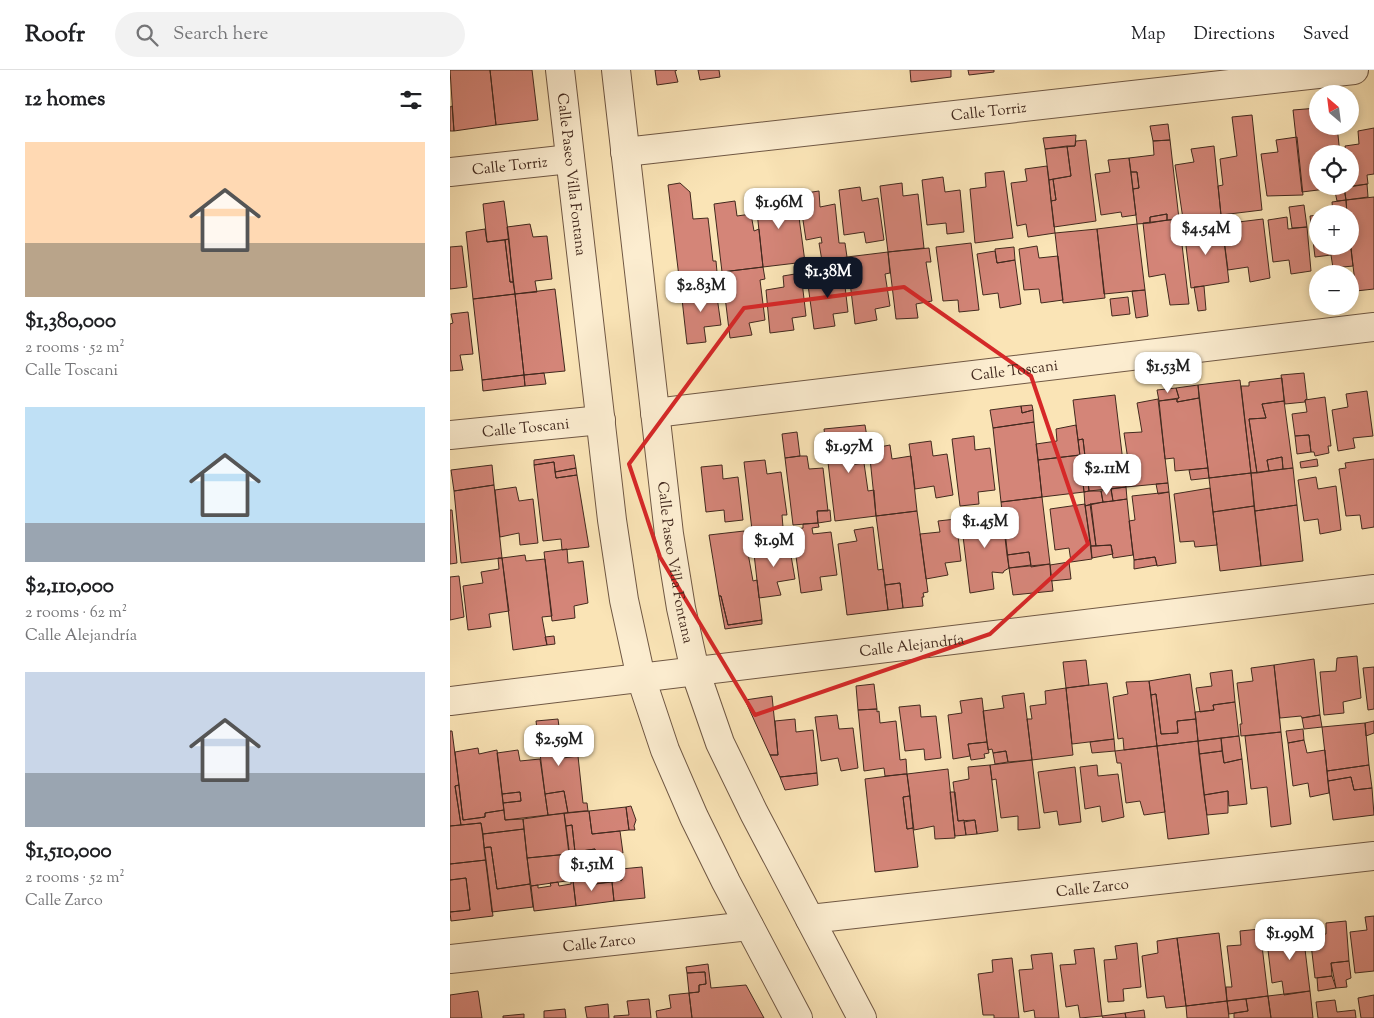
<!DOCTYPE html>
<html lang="en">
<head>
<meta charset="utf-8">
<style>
	:root { --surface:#fff; --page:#f2f2f2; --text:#202124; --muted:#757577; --line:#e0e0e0; --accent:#111827 }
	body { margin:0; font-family:"Sorts Mill Goudy",serif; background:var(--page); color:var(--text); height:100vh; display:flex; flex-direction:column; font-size:19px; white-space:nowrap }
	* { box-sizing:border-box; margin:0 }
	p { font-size:16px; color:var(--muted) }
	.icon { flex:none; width:28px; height:28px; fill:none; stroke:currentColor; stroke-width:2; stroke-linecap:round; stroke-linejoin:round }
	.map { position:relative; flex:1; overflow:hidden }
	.details { display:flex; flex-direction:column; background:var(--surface); width:450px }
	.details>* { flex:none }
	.needle { width:32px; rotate:332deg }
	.fabs { position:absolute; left:859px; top:15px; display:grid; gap:10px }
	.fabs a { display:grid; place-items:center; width:50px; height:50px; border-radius:50%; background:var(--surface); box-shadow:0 2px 8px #0003; font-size:25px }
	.price { position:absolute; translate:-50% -42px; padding:0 11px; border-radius:10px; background:#fff; color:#222; font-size:16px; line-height:32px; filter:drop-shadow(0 1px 2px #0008) }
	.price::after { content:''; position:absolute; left:50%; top:30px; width:15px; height:11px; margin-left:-8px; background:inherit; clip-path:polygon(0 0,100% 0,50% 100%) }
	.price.current { background:var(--accent); color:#fff }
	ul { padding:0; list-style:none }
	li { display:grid; align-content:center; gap:10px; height:265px; padding:0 25px }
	li span { display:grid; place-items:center; height:155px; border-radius:0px; color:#555 }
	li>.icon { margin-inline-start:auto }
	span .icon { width:90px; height:90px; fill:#fffc; stroke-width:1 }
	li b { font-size:21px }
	h2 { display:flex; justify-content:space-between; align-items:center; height:60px; padding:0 25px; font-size:21px }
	header { display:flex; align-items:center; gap:30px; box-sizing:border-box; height:70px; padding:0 25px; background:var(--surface); border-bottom:1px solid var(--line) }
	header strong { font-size:24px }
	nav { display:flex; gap:28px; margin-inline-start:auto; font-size:18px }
	.search { width:350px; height:45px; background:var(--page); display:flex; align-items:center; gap:12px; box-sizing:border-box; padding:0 18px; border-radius:28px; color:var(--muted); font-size:19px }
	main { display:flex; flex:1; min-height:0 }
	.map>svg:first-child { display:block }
	.building { fill:#d48578; stroke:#42291e }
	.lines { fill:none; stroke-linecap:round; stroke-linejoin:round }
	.minor-casing { stroke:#705844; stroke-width:30 }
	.minor { stroke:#fcedd0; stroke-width:28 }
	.marked { fill:none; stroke:#d62828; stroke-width:4; stroke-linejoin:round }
	.labels { text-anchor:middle; stroke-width:4; stroke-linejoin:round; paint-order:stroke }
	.street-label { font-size:15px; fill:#42291e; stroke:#fcedd0 }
</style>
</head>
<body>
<header>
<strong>Roofr</strong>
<div class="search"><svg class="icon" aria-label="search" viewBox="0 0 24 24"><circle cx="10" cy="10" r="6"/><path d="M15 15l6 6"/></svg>Search here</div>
<nav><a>Map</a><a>Directions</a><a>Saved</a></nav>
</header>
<main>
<section class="details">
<h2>12 homes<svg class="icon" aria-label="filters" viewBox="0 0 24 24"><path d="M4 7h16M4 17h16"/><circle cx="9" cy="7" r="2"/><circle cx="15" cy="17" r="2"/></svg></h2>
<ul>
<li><span style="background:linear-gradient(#ffd9b3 65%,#b9a48a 0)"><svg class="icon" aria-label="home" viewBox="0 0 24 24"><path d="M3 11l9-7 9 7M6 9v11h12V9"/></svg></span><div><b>$1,380,000</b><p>2 rooms · 52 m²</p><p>Calle Toscani</p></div></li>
<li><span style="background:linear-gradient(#bfe0f5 75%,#9aa5b1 0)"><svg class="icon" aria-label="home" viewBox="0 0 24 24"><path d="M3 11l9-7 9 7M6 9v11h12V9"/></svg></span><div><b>$2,110,000</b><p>2 rooms · 62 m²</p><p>Calle Alejandría</p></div></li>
<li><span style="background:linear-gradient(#c9d6e8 65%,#9aa5b1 0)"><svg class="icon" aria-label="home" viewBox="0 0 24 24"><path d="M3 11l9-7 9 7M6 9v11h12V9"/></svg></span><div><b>$1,510,000</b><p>2 rooms · 52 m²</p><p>Calle Zarco</p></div></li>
</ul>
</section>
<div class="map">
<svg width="924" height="948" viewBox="0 0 924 948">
	<rect width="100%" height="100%" fill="#fae4b6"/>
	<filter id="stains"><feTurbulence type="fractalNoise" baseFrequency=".004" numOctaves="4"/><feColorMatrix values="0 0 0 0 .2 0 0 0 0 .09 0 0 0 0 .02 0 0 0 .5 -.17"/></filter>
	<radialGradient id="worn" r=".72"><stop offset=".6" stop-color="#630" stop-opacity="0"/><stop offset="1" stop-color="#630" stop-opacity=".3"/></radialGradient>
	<path class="building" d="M0,0H40L46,55L4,61Z
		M40,0H82L88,50L46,55Z
		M205,0H227L225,1L228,12L207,15Z
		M248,0H269L270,7L250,10Z
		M460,0H501V7L461,12Z
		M518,0H544V2L519,5Z
		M2,36L4,61H0V37Z
		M868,38V56H887L890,84H868V116H875L876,119L852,122L843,40Z
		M802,45L812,140L771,145L768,116L773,115L770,89L787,86L782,47Z
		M718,54L720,70L703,71L700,56Z
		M924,58V104L917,105L918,114L901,116L900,84H896L895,76L909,74L908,61Z
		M626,65L625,76L595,79L593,68Z
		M847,67L853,125L817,126L811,84L828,82L826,70Z
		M636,70L646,151L604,157L601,131L606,130L603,109L621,106L617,76H625L626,71Z
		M720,70L729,149L717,150V144L700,147V153L687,154L683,119L689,118L687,102H681L679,88L704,85L703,71Z
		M617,76L621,106L599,110L595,79Z
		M764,76L771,145L733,149L725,95L744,92L741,79Z
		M679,88L686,145L672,147L671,142L651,145L645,104L660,102L658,90Z
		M597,96L605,163L578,167L576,154L567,156L561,113L577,111L575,99Z
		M554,101L563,168L525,173L520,119L536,117L535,103Z
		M681,102H687L689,118L683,119Z
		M493,107L495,122L510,120L514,162L497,164L496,153L477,155L472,110Z
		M603,109L606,130L601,131L599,110Z
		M230,113L240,122L243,149L258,148L263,191H266L267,202L229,207L218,115Z
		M452,113L453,126L468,124L474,178L438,182L430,116Z
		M917,114L918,127L896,130L894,118Z
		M894,116L896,130L887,131L884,117Z
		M410,117L412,131L428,128L434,170L416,173L414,162L394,165L389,120Z
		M369,121L370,137L385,134L389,173H395L397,187L372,191L369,173H372L371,167L356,170L349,124Z
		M325,122L326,128L346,125L355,192L313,197L305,124Z
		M924,127V219L906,221L900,170V144H897L896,130Z
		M896,130L897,144H883L882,132Z
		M54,131L59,169L37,172L33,134Z
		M285,131L287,146L301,144L304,161L309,159L313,197L272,202L264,134Z
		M854,135L857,157L842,158L839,137Z
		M717,144V150L700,153V147Z
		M771,145L772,154L748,157L747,147Z
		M868,145V176H900V170L903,196L883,198L881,185L865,187L860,146Z
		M837,147L838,159L857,157L861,201L841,204L839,190L823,192L818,150Z
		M729,149L739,234L720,235L715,204L699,207L693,153Z
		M813,149L820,208L800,212L798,197L778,200L772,154Z
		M80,154L83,167L97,166L102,209L85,211L87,222L65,224L57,157Z
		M687,154L695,220L654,224L647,159Z
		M772,154L779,212L741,218L734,159Z
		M35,159L37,172L55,170L60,212H63L65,224L23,229L16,162Z
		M647,159L655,228L613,233L605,163Z
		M59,169L63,212H60L55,170Z
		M521,173L529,240L509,242L508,230L493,231L486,177Z
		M12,176L17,217L0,219V177Z
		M587,176L589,188L608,186L613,230L591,233L589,219L574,220L569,179Z
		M564,177L565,190L547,193L545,179Z
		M479,178L481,192H476L482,231L466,234L468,248L446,249L438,182Z
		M545,181L547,193L565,190L571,234L550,238L548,223L533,225L527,184Z
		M438,182L440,203L435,204L440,236L425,239L427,250L405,254L397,187Z
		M313,197L315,209L310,210L315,250L299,253L302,265L280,268L272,202Z
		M393,199L398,242L383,244L385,256L364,259L358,215L377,212L375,202Z
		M351,203L356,246L342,248L344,260L320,263L316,220L334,217L333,206Z
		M265,213L271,255L254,257L256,272L237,274L232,229L249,227L247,216Z
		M754,216L756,240L748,241L744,217Z
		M105,219L115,301L74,305L65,224Z
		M695,220L698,246L686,248L682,221Z
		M65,224L74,305L32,310L23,229Z
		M678,227L680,244L662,246L660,229Z
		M18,242L23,284L10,285L13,300L0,301V254L3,253L1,244Z
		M94,303L96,314L75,316L74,305Z
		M854,303L857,329L855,330V332L835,334L831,305Z
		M74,305L75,316L33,321L32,310Z
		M832,308L834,331L812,334L816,348L799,349L807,403H801L791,316H799V312Z
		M790,310L801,403L759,408L748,315Z
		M748,315L749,328L727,332V329L729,328L726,318Z
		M726,318L729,328L709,331L707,320Z
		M917,321L923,366L903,368L905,378L888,381L882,340L898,337L896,324Z
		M665,325L676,417L639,421L633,369L628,370L623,330Z
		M875,327L881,376H878L879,383L865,386L864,382H861L859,365L845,366L842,344L857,342L855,330Z
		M749,328L758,398L725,401L724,388L715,389L709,331L727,329V332Z
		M708,329L718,413L676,417L674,406L680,404L674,363L692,362L687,333Z
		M834,331L843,398L833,399L832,387L817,390L819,401L807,403L799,349L816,348L812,334Z
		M582,335L583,340L572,343L571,336Z
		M571,336L572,343L583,340L584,352L543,358L540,340Z
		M584,352L592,427L551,432L543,358Z
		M415,355L419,379L398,382L400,395L414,393L418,421L424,420L426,446L385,451L374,359Z
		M626,355L630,385L588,390L586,374L607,371L606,359Z
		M347,362L350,386L335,388L332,364Z
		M859,365L861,382L847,384L845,366Z
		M524,366L525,380L540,378L545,420L528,422L529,434L510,436L502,369Z
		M633,369L639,421L634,422L628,370Z
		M481,371L483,386L497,384L503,425L486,428L484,416L465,419L459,374Z
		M440,375L442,389L461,386L467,441L426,446L419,379Z
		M124,385L126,398L105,402L104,392L84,395V390Z
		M630,385L634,422L592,427L588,390Z
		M350,386H357L359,399L373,398L378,441H367L368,453L343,455L335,388Z
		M832,387L833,399L819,401L817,390Z
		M867,389L868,396L851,398L850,392Z
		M924,389V457L912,459L910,445L896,446L889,399L896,398L895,393Z
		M315,390L317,404L331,402L337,445H332L333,457L302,460L294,392Z
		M104,392L106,408L127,405L139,477L112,480L111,469L93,471L84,395Z
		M42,395L44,415L4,421L1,400Z
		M272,395L273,409L288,407L293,450L275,452L274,440L256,442L251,397Z
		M126,398L127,405L106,408L105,402Z
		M758,398L759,408L741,410L739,400Z
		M843,398L847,435L805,441L801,403Z
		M801,403L804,436L763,442L759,408Z
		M866,407L868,419L886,416L891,460L870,464L868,449L854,451L848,410Z
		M718,413L719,422L708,424L706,414Z
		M44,415L52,488L11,493L4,421Z
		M66,417L69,431L83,429L88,473L70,475L69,463L50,467L45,420Z
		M676,417L677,429L663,431L661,419Z
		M760,418L767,475L745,477L744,471L730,472L724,424Z
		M661,419L663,431L653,432L651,421Z
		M639,421H651L653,432L635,436L634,422Z
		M719,422L726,493L707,496L705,487L684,490L679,451L685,450L682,426Z
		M592,427L600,494L581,497L579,482L557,485L551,432Z
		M677,429L683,485L663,488L661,475L646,476L640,434Z
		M635,434L642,489L621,492L619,478L605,480L600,439Z
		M641,434L646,476H641L635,436Z
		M847,435L853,491L811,496L805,441Z
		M804,436L811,496L770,501L763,442Z
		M534,439L535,444L553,443L559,498L554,501L553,503L542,502L544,519L520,523L511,450L528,447L527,440Z
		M0,440H2L7,493L0,494Z
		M380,440L381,451L368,453L367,441Z
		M467,441L478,522L473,523L474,527H472L473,536L453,538L450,513L435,515L426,446Z
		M506,449L511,491L495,493L498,505L476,509L470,464L490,462L488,451Z
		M368,453L369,457L362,458L363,464L381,462L387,505L370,507L372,520L351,523L345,479L354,478L347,459L353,458V454Z
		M423,457L428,500L433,499L438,540L397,545L388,474L407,471L404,460Z
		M294,461L303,511L307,510L312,550L278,555L271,526H269L259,465Z
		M338,468L345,509L327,512L331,525L309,528L304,484L323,481L320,471Z
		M320,471L323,481L314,482L313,472Z
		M313,472L314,482L304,484L303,473Z
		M661,475L663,484L642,488L641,476Z
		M117,479L118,493L133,491L138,533L124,536L125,548L102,551L94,482Z
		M579,482L581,495L559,498L557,485Z
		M75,485L76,491L95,489L102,546L92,547L97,575L63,580L52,488Z
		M705,487L707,495L684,499V490Z
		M48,488H52L59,541L39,544L41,557L18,560L13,516L33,513L31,502L49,499Z
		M619,492L621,509L601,511L600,495Z
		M600,494L603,521L563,525L559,498Z
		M9,506L14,547L0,550V507Z
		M450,513L453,538L438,540L435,515Z
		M269,526H271L278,555L312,550V554L275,559Z
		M104,566L105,574L97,575L95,567Z
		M907,586L911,628L893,632L894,643L874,645L870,602L886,601L887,588Z
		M864,589L870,645L852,648L851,646L830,648L824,595Z
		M636,590L639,615L616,618L613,592Z
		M824,595L831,662L791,666L790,654H792L787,613L803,611L801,598Z
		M924,597V639L918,640L913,598Z
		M782,600L785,632L763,635L764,640L750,642L746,618L762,616L760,603Z
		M740,604L746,649L727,651L728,663L711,664L706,624L701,625L699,611Z
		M699,611L707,676L674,680L673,668L668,669L663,627L678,624L676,612Z
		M657,613L664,669L622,674L616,618Z
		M424,614L427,639L408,640L406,616Z
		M616,618L623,685L582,690L577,649H582L580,636L596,634L595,621Z
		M574,623L582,690L558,692L556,681L543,683L542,679L538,680L533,641L554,638L552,626Z
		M706,624L711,664L728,663L727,651L746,649L748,671L707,676L701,625Z
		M322,626L328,685H320L295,630Z
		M532,628L537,672L518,674L520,686L503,689L498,645L512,643L510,631Z
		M785,632L789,666L748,671L745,642L764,640L763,635Z
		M470,635L471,647L486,646L491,688L475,690L474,679L455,681L449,637Z
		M427,639V642L429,641L430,653L446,651L450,690L456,689L457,704L435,706L434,698L414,701L408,640Z
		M387,645L389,659L403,658L408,698L391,701L388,688L371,691L365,647Z
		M870,645L872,657L854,659L852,648Z
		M108,649L113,688L128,686L133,733H137L138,741L118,743L114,721L95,724L86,651Z
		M345,649L346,662L363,660L367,703L330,707L320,685H328L325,651Z
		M924,651V663L916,666L915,653Z
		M915,653L919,695L877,701L872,657Z
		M853,659L854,670L838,673L836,661Z
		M0,661H2L9,715L5,716L11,755L0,756Z
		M831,662L841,754L821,757L817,717L801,719L795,666Z
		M789,666L792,689L774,693L771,668Z
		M771,668L772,681L749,684L748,671Z
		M664,669L665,681L642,683L640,672Z
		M854,670L857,683L875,680L879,723L860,727L858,713L843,716L838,673Z
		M748,671L759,764L718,769L707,676Z
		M537,672L539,683L534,684L535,688L521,690L518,674Z
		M707,676L715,742L694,745L690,731L676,733L671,693H667L665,681Z
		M28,678L29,684L47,680L54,740L35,743V747L13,750L5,682Z
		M68,680L70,691L90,689L98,745L55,750L53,733L71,731L70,722L52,724L47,683Z
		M556,681L558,692L545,694L543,683Z
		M772,681L774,693L792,689L797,734L779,736L778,721L754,725L749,684Z
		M582,690L590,758L568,760V746L551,748L546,709L542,710L540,695Z
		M540,695L548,761L527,764L525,750L508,751L503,712L519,709L518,697Z
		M647,695L648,706L668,704L674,747L652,752L650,736L635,739L630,697Z
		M919,695L922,718L904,720L901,707L878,711L877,701Z
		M625,697L631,752L609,755L607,741L594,743L588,702Z
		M498,699L505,768L485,769L484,756L464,760L457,704Z
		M367,703L368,715L335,720L330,707Z
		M454,704H457L460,726L453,727L457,759L463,758L468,797L425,802L415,709Z
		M901,707L904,720L922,718L924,745L883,750L878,711Z
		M9,715L13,750L35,747V743L54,740L55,750L73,749L74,759L33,764L31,753L11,755L5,716Z
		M114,721L118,743L98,745L95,724Z
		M778,721V743L757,745L754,725Z
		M70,722L71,731L53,733L52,724Z
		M500,722H505L508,751L514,750L516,765L505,766Z
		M460,726L463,758L457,759L453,727Z
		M181,736L186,750L184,756L185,760H179L176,737Z
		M176,737L179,760L142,764L139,741Z
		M134,741H139L142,764L170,761L173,783L146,786L145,779L125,782L122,755L116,756L114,743Z
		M114,743L119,784L77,788L73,749Z
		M525,750L527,764L516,765L514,752Z
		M31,753L36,790L0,794V756Z
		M122,755L125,782L145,779L146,786L167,784L168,789H166L168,797L170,796L172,810L145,814L144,808L123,811L116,756Z
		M74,759L80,814L47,819L41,777L34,778L33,764Z
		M37,777H41L47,819L80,814L83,837L42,842L34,778Z
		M119,784L123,810L81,816L77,788Z
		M36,790L43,846L1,851L0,842L20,840L16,808L0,810V794Z
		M192,797L195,828L164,831L162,812L172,810L171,799Z
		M16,808L20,840L0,842V810Z
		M144,808L145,814L162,812L164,831L126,836L123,811Z
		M123,810L126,836L84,841L81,816L88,815V818L101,816L100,813L108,812L109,816L121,814V811Z
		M924,846V901L905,903L900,862L917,860L915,847Z
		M896,851L899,891L881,893L882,906L865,908L860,866L876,864V853Z
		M852,854L860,921L834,925L832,911L822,913L817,872L833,869L831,857Z
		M810,859L818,926L777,931L776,917H782L777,876L791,875L790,861Z
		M769,863L777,931L736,936L727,868Z
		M727,868L736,936L716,938L714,926L697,928L692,886L708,883L707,871Z
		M687,873L691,917L673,919L674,931L658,932L654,890L667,889L665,876Z
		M644,878L652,946L630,948L628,935L616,937L610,895L626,894L624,880Z
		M602,883L609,948H585L584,940L574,942L569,900L583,899L581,885Z
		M562,888L569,948H544V945H533L528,904L543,902L542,890Z
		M899,891L901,908L896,910L897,917L886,918L881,893Z
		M258,894L261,918L296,915L314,948H242L239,923L249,922V915L256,914L255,902L237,903L236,897Z
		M255,902L256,914L249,915V922L239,923L237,903Z
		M882,906L886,918L868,921L867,908Z
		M28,921L32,948H0V925Z
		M860,921L863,948H821L818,926Z
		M239,923L242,948H207L206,941L221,938L219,925Z
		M924,925V948H911L908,928Z
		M818,926L821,948H784V943L798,941L796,929Z
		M199,929L201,948H164V946L179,945L177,931Z
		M796,929L798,941L779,944L777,931Z
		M885,930L887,942L905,940L906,948H868L866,932Z
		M777,931L779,948H737L736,936Z
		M158,934L159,948H137L135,937Z
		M115,939L116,948H94V941Z
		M694,940L695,948H676L675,943Z
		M675,943L676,948H653L652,946Z
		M74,944V948H53V946Z"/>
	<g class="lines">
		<g class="minor-casing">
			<g id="minor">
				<path id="s1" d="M110,0L162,450L174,530L191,608L215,680L244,747L276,812L348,948"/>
				<path id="s2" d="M166,0L219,464L231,538L245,601L270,673L304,743L412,948"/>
				<path id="s3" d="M175,82L904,0"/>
				<path id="s4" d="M0,102L120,89"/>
				<path id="s5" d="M205,343L924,257"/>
				<path id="s6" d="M0,365L151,350"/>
				<path id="s7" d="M0,631L924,519"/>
				<path id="s8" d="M360,849L924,786"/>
				<path id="s9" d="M0,889L299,856"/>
			</g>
		</g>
		<use href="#minor" class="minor"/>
	</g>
	<path class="marked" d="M454,217L581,306L638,474L540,564L305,645L210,487L179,394L294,238Z"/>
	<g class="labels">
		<g class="street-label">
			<text dy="5" stroke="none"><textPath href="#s3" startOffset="366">Calle Torriz</textPath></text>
			<text dy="5" stroke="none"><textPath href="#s4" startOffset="60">Calle Torriz</textPath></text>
			<text dy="5" stroke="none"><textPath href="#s1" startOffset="105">Calle Paseo Villa Fontana</textPath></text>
			<text dy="5" stroke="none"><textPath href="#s5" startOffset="362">Calle Toscani</textPath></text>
			<text dy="5" stroke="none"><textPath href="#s6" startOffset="76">Calle Toscani</textPath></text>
			<text dy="5" stroke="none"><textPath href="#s2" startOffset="496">Calle Paseo Villa Fontana</textPath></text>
			<text dy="5" stroke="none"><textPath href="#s7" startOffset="465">Calle Alejandría</textPath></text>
			<text dy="5" stroke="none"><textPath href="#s8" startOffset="284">Calle Zarco</textPath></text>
			<text dy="5" stroke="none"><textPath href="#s9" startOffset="150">Calle Zarco</textPath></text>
		</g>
	</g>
	<rect width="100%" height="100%" filter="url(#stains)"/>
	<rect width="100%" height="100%" fill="url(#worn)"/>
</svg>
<div class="fabs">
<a><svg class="needle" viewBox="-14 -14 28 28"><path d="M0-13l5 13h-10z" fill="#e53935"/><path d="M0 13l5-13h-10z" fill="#757577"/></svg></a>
<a><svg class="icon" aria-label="locate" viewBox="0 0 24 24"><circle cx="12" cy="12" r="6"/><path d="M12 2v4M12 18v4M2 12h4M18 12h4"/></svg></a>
<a>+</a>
<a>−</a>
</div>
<b class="price" style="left:329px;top:160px">$1.96M</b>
<b class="price" style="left:756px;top:186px">$4.54M</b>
<b class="price current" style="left:378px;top:229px">$1.38M</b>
<b class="price" style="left:251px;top:243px">$2.83M</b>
<b class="price" style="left:718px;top:324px">$1.53M</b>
<b class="price" style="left:399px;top:404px">$1.97M</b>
<b class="price" style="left:657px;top:426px">$2.11M</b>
<b class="price" style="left:535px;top:479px">$1.45M</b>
<b class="price" style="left:324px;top:498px">$1.9M</b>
<b class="price" style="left:109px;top:697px">$2.59M</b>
<b class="price" style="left:142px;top:822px">$1.51M</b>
<b class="price" style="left:840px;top:891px">$1.99M</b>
</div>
</main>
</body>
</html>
